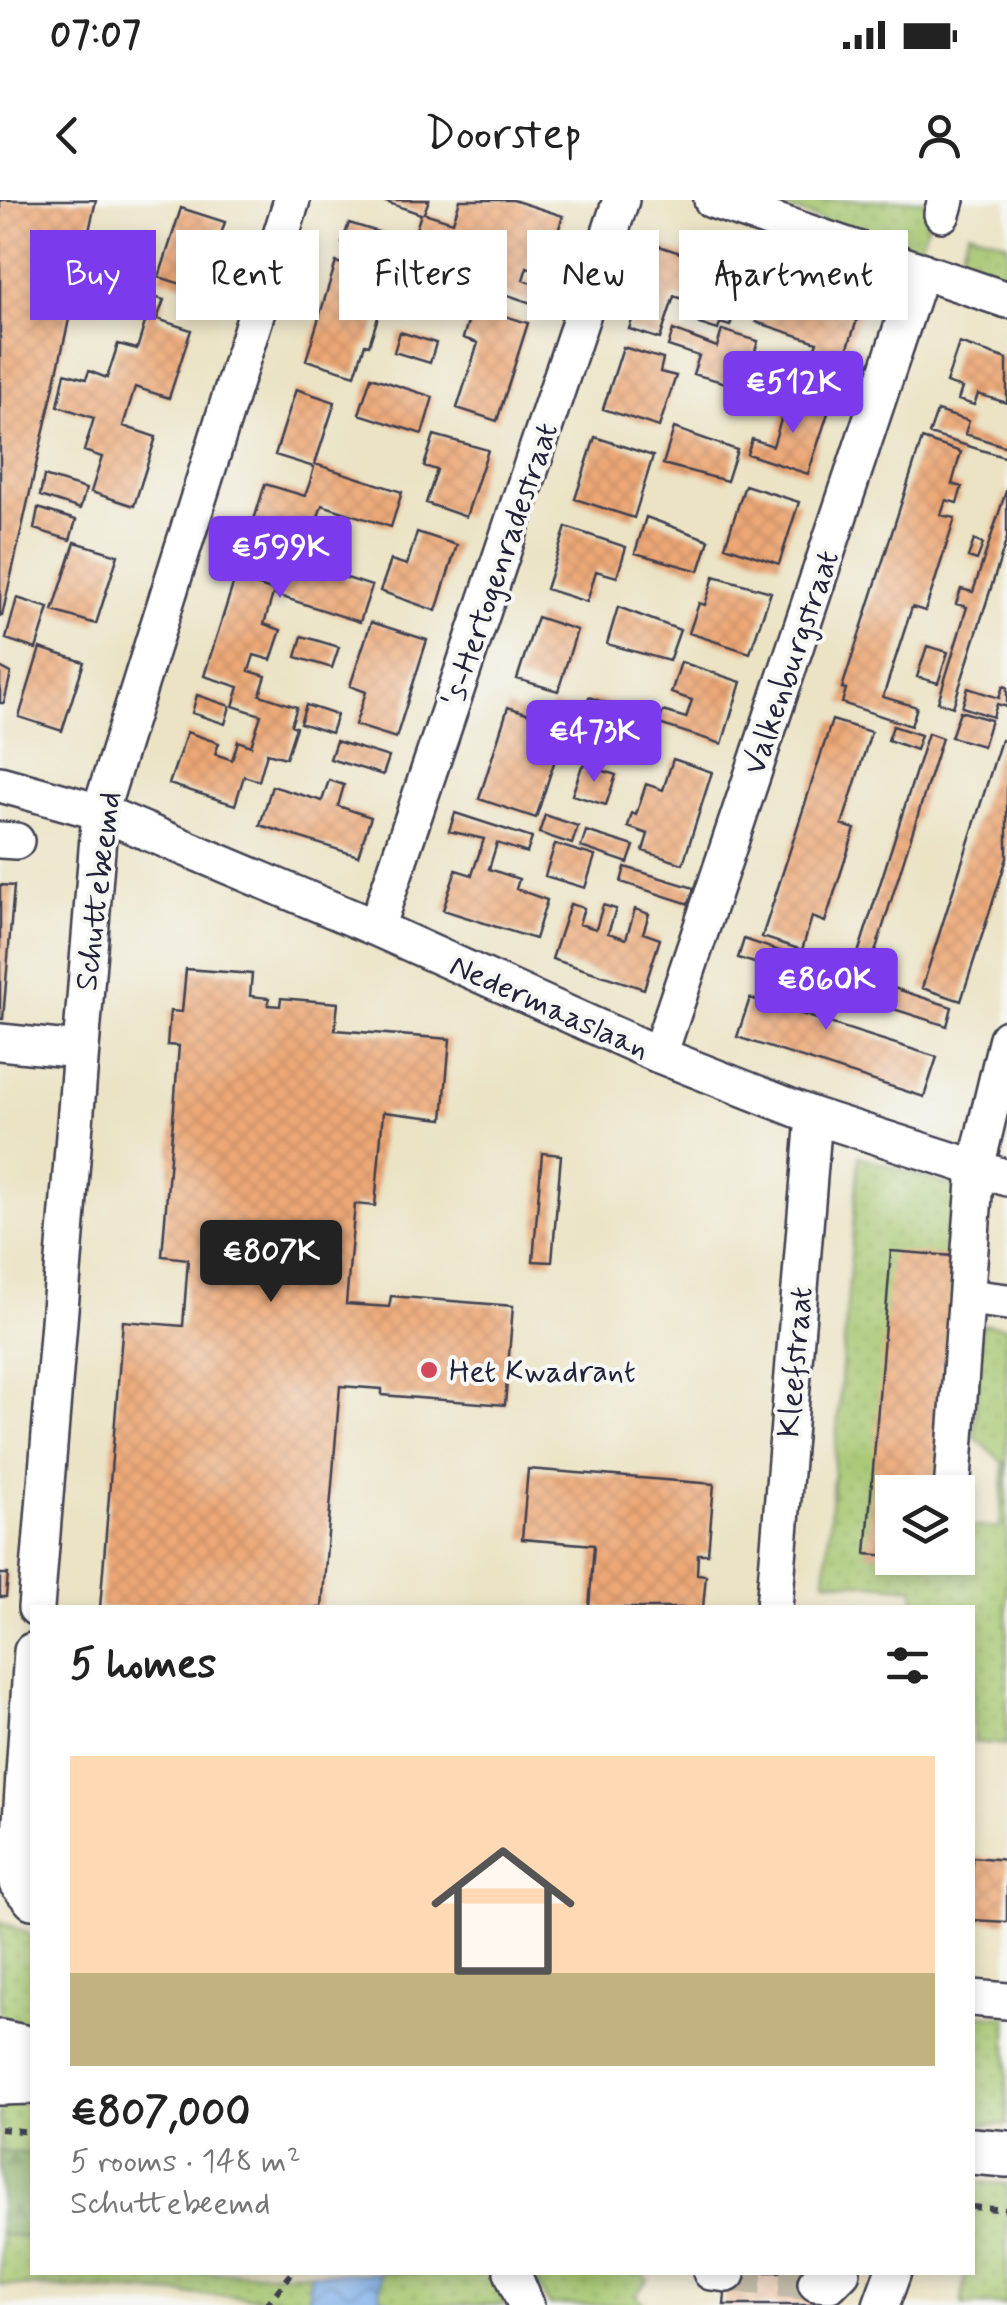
<!DOCTYPE html>
<html lang="en">
<head>
<meta charset="utf-8">
<style>
	:root { --surface:#fff; --page:#f6f6f6; --text:#222; --muted:#767676; --line:#e0e0e0; --accent:#7c3aed }
	body { margin:0; font-family:Mynerve,sans-serif; background:var(--page); color:var(--text); height:100vh; display:flex; flex-direction:column; font-size:38px; white-space:nowrap }
	* { box-sizing:border-box; margin:0 }
	p { font-size:32px; color:var(--muted) }
	.icon { flex:none; width:55px; height:55px; fill:none; stroke:currentColor; stroke-width:2; stroke-linecap:round; stroke-linejoin:round }
	.map { position:relative; flex:1; overflow:hidden }
	.details { position:absolute; left:30px; top:1405px; width:945px; height:670px; display:flex; flex-direction:column; background:var(--surface); border-radius:0px; box-shadow:0 5px 15px #0003 }
	.details>* { flex:none }
	.banner { position:absolute; left:30px; top:30px; width:948px; height:90px; display:flex; gap:20px }
	.fabs { position:absolute; left:875px; top:1275px; display:grid; gap:20px }
	.fabs a { display:grid; place-items:center; width:100px; height:100px; border-radius:0px; background:var(--surface); box-shadow:0 5px 15px #0003; font-size:50px }
	.price { position:absolute; translate:-50% -85px; padding:0 22px; border-radius:10px; background:var(--accent); color:#fff; font-size:32px; line-height:65px; filter:drop-shadow(0 2px 5px #0008) }
	.price::after { content:''; position:absolute; left:50%; top:60px; width:30px; height:22px; margin-left:-15px; background:inherit; clip-path:polygon(0 0,100% 0,50% 100%) }
	.price.active { background:#222; color:#fff }
	ul { padding:0; list-style:none }
	li { display:grid; align-content:center; gap:20px; height:530px; padding:0 40px }
	li+li { border-top:2px solid var(--line) }
	li span { display:grid; place-items:center; height:310px; border-radius:0px; color:#555 }
	li>.icon { margin-inline-start:auto }
	span .icon { width:180px; height:180px; fill:#fffc; stroke-width:1 }
	li b { font-size:42px }
	h2 { display:flex; justify-content:space-between; align-items:center; height:120px; padding:0 40px; font-size:42px }
	.chip { padding:0 35px; border-radius:0px; background:var(--surface); box-shadow:0 5px 15px #0003; font-size:35px; line-height:90px }
	.chip.active { background:var(--accent); color:#fff }
	.status { display:flex; justify-content:space-between; align-items:center; height:70px; padding:0 50px; background:var(--surface); direction:ltr }
	.status svg { height:28px; fill:currentColor }
	header { display:flex; justify-content:space-between; align-items:center; height:130px; padding:0 40px; background:var(--surface); font-size:45px; font-weight:600 }
	.map>svg:first-child { display:block }
	.grass { fill:url(#grass-dots); stroke:#647454; stroke-width:2.5 }
	.forest { fill:url(#forest-firs); stroke:#53664e; stroke-width:2.5 }
	.water { fill:url(#water-waves); stroke:#506892; stroke-width:2.5 }
	.building { fill:url(#building-cross-hatch) }
	.lines { fill:none; stroke-linecap:round; stroke-linejoin:round }
	.minor-tunnel { stroke:#c3bca9; stroke-width:35; stroke-dasharray:35 18; stroke-linecap:butt }
	.minor-casing { stroke:#403f50; stroke-width:40 }
	.major-casing { stroke:#403f50; stroke-width:50 }
	.path { stroke:#403f50; stroke-width:6; stroke-dasharray:8 8; stroke-linecap:butt }
	.minor { stroke:#fff; stroke-width:35 }
	.major { stroke:#fff; stroke-width:45 }
	.poi-dot { fill:#d1495b; stroke:#f6f6f2; stroke-width:4 }
	.labels { text-anchor:middle; stroke-width:8; stroke-linejoin:round; paint-order:stroke }
	.street-label { font-size:32px; fill:#22223b; stroke:#f6f6f2 }
	.poi-label { font-size:32px; fill:#22223b; stroke:#f6f6f2; text-anchor:start }
</style>
</head>
<body>
<div class="status"><b>07:07</b><svg viewBox="0 0 49 12"><path d="M0 12V9h3v3zM5 12V6h3v6zM10 12V3h3v9zM15 12V0h3v12zM26 1h20v11H26zM47 4h2v5h-2z"/></svg></div>
<header><svg class="icon" aria-label="back" viewBox="0 0 24 24"><path d="M15 5l-7 7 7 7"/></svg>Doorstep<svg class="icon" aria-label="person" viewBox="0 0 24 24"><circle cx="12" cy="8" r="4"/><path d="M4 21q1-7 8-7t8 7"/></svg></header>
<div class="map">
<svg width="1007" height="2105" viewBox="0 0 1007 2105">
	<defs>
		<pattern id="grass-dots" width="8" height="8" patternUnits="userSpaceOnUse" patternTransform="scale(2.5)"><rect width="8" height="8" fill="#a5c66e"/><path d="M2 2h.1M6 6h.1" fill="none" stroke="#8eaa60" stroke-width="1.8" stroke-linecap="round"/></pattern>
		<pattern id="forest-firs" width="22" height="20" patternUnits="userSpaceOnUse" patternTransform="scale(2.5)"><rect width="22" height="20" fill="#84ab61"/><path d="M5 1l3.5 6h-7zM16 11l3.5 6h-7z" fill="#6c8b51"/></pattern>
		<pattern id="water-waves" width="16" height="10" patternUnits="userSpaceOnUse" patternTransform="scale(2.5)"><rect width="16" height="10" fill="#7dafe9"/><path d="M0 5q4-4 8 0t8 0" fill="none" stroke="#668ebe"/></pattern>
		<pattern id="building-cross-hatch" width="8" height="8" patternUnits="userSpaceOnUse" patternTransform="scale(2.5)"><rect width="8" height="8" fill="#eda876"/><path d="M0 0l8 8M0 8l8-8" fill="none" stroke="#cb9067"/></pattern>
	</defs>
	<rect width="100%" height="100%" fill="#f6f6f2"/>
	<filter id="ink" filterUnits="userSpaceOnUse"><feTurbulence type="fractalNoise" baseFrequency=".01" numOctaves="2"/><feDisplacementMap in="SourceGraphic" scale="20" xChannelSelector="R" yChannelSelector="G"/><feConvolveMatrix kernelMatrix="1 2 1 2 8 2 1 2 1" color-interpolation-filters="sRGB"/></filter>
	<filter id="wash" filterUnits="userSpaceOnUse"><feTurbulence type="fractalNoise" baseFrequency=".0048" numOctaves="4" result="noise"/><feDisplacementMap in="SourceGraphic" scale="40" xChannelSelector="R" yChannelSelector="G"/><feGaussianBlur stdDeviation="2.25" result="paint"/><feColorMatrix in="noise" values="0 0 0 0 0 0 0 0 0 0 0 0 0 0 0 0 0 1.4 0 .05"/><feComposite in="paint" operator="in"/></filter>
	<g filter="url(#wash)">
		<rect width="100%" height="100%" fill="#ebe3c4"/>
		<path class="grass" d="M759,0H937L918,50Z
			M969,31L1007,43V78L958,61Z
			M859,956L972,993L947,1292H892V1358H958V1326L1000,1328L1004,1263L974,1237L982,1124L1007,1127V1545L973,1542L972,1408L914,1407L915,1388L825,1380Z
			M0,1721L32,1736V1823L0,1818Z
			M972,1814L1007,1817V1925L973,1924Z
			M0,1899L32,1903V1954L0,1951Z
			M973,1982L1007,1984V2105H962L965,2073L972,2072Z
			M0,2035L32,2037V2072L310,2073L309,2105H286V2099L0,2085Z
			M380,2073H488L505,2105H395L380,2096Z
			M532,2073H642L648,2079L636,2095L645,2105H549Z"/>
		<path class="forest" d="M0,1951L32,1954V2037L0,2035Z"/>
		<path class="water" d="M310,2073H380V2096L395,2105H309Z"/>
		<g id="blocks">
			<path class="building" d="M0,0H96L2,416H0Z
				M380,0H429L424,13L453,22L460,0H513L563,16L550,56L540,52L534,69L527,67L523,80L540,86L534,104L481,86L487,68L493,70L503,41L485,35L482,47L452,37L440,74L436,72L430,90L399,82L421,14Z
				M181,8L225,22L203,91L159,77Z
				M349,23L382,33L376,54L342,43Z
				M656,45L747,75L730,126L720,123L718,130L699,124L704,106L674,96L660,139L629,129L635,111L646,114L654,89L643,86Z
				M336,62L390,80L369,145L365,144L355,175L306,160Z
				M123,64L154,75L148,95L164,100L157,119L191,130L169,198L135,187L123,226L156,237L134,306L91,292L102,257L84,251L94,218L58,206L65,173L86,179L89,171L107,178L118,144L137,149L147,116L110,104Z
				M442,80L493,96L489,111L528,123L497,221L457,208L478,143L463,138L472,109L436,98Z
				M768,82L860,111L839,174L835,172L829,191L803,184L817,142L756,122Z
				M673,130L717,147L722,130L758,141L753,158L798,170L793,186L771,179L766,194L693,174L699,156L668,146Z
				M400,132L436,143L430,163L394,152Z
				M959,143L1007,159V203L978,194L974,205L958,200L962,188L946,183Z
				M623,147L663,159L660,172L676,176L659,227L603,209Z
				M371,177L433,197L422,234L359,214Z
				M296,189L335,202L315,264L402,292L391,327L322,305L312,335L309,334L300,363L372,386L360,422L273,394L264,424L281,430L271,460L254,455L249,471L266,476L260,495L297,507L291,525L296,527L286,558L267,553L259,581L244,576L235,605L169,584L187,532L219,543L215,554L232,560L238,541L251,546L261,515L233,506L239,487L204,476L235,378L274,391L279,376L285,378L290,364L245,349L265,284L305,296L310,282L314,267L275,255Z
				M773,194L828,213L808,274L747,254L752,239L773,246L783,213L768,209Z
				M937,211L969,221L965,234L1007,247V258L929,234Z
				M674,228L737,250L727,281L663,264Z
				M434,235L488,250L466,317L426,303L437,270L424,266Z
				M595,237L653,256L634,318L575,299Z
				M922,239L961,252L952,284L962,287L957,303L946,300L941,315L955,318L935,381L925,411L912,407L883,497L917,507L911,526L842,503L846,489L842,488Z
				M44,276L86,289L80,309L40,296Z
				M745,285L799,302L779,364L725,346Z
				M1007,288V338L953,507L938,502L967,407L956,404L961,389L973,392Z
				M38,308L76,320L70,340L34,329Z
				M646,317L709,340L699,371L635,353Z
				M566,327L626,347L617,377L596,371L587,402L546,389Z
				M417,332L457,345L436,411L380,391L391,360L407,365Z
				M974,340L983,344L977,360L968,357Z
				M75,342L118,355L96,424L53,411Z
				M714,376L771,392L750,453L689,433L699,403L705,405Z
				M17,398L49,408L36,449L6,439Z
				M618,407L680,430L669,461L607,444Z
				M537,417L577,430L558,491L517,479Z
				M371,422L427,440L396,538L355,525L366,492L350,486Z
				M302,436L339,447L332,468L296,457Z
				M927,446L948,452L938,483L917,477Z
				M40,448L84,462L62,531L19,517Z
				M681,462L741,482L722,544L659,524L663,511L686,518L692,500L671,493Z
				M0,467L11,473L4,503H0Z
				M1003,486L1007,487V507L997,504L993,517L962,507L968,488L999,498Z
				M197,495L230,506L225,524L192,513Z
				M589,497L650,519L641,550L565,529L536,618L479,599L508,507L548,520L552,505L584,515Z
				M306,505L337,515L331,533L300,523Z
				M960,511L991,520L983,546L951,537Z
				M832,520L871,532L842,625L855,629L825,722L812,717L802,750L762,737Z
				M893,526L921,535L916,550L888,540Z
				M928,533L942,538L869,771L854,766Z
				M1001,540L1007,542V658L961,801L922,788Z
				M336,541L389,557L383,575L330,559Z
				M673,559L712,572L683,664L643,651L648,634L628,627L632,613L636,615L646,584L663,590Z
				M586,565L616,575L606,605L572,595L582,566Z
				M329,580L344,585L338,606L371,617L358,656L260,625L272,586L322,601Z
				M455,613L532,638L527,653L497,643L489,669L519,679L516,689L547,700L535,739L443,710L456,670L472,675L484,639L449,631Z
				M545,615L578,626L572,644L539,633Z
				M586,631L634,646L628,663L581,647Z
				M555,644L595,656L585,688L545,676Z
				M625,667L694,688L689,704L621,682Z
				M0,685L14,686L3,819H0Z
				M570,704L584,708L579,724L596,729L603,705L616,709L608,733L626,739L635,709L649,714L643,733L660,739L644,789L552,759Z
				M744,739L798,757L782,808L937,857L924,897L737,837L750,798L763,802L774,769L738,758Z
				M808,760L952,807L947,826L884,806L887,797L824,777L822,785L802,779Z
				M186,769L252,774L250,796L269,798L268,805L280,806L281,798L338,803L335,830L450,839L443,919L383,912L375,1006L355,1004L346,1104L389,1107L391,1096L513,1106L505,1205L382,1195V1189L340,1186L322,1408H100L123,1121L183,1126L188,1059L162,1056L179,846L167,845L170,811L182,812Z
				M542,953L561,955L552,1062L533,1061Z
				M891,1051L953,1056L934,1292H892V1356L866,1354Z
				M528,1269L714,1284L708,1354H698L697,1374L706,1375L703,1408H589L594,1345L522,1339Z
				M0,1374H8L6,1397H0Z
				M972,1657L1007,1660V1722L972,1720Z
				M727,2072H817L814,2105H724Z"/>
		</g>
	</g>
	<g filter="url(#ink)">
		<use href="#blocks" fill-opacity="0" stroke="#403f50" stroke-width="2.5"/>
		<g class="lines">
			<path class="minor-tunnel" d="M727,2074L816,2083"/>
			<g class="minor-casing">
				<path id="minor" d="M712,0L1007,100
					M942,14L946,0
					M0,584L100,612L376,728L659,855L814,916L1007,978
					M0,640L16,641
					M376,728L621,0
					M0,842L79,850
					M659,855L921,70
					M968,1097L1007,1102
					M952,1292L976,968L1007,838
					M36,1408L100,612L292,0
					M774,1408L814,916
					M32,1451L17,1683L32,1701
					M972,1798L1007,1801
					M512,2072L526,2105
					M711,2072L727,2074
					M816,2083L830,2084L842,2072
					M881,2105L893,2072"/>
			</g>
			<g class="major-casing">
				<path id="major" d="M0,1843L32,1850
					M0,1882L32,1881
					M972,1951L1007,1954"/>
			</g>
			<path class="path" d="M0,1929L32,1932
				M972,2007L1007,2010
				M266,2105L293,2072"/>
			<use href="#minor" class="minor"/>
			<use href="#major" class="major"/>
		</g>
	</g>
	<circle class="poi-dot" cx="429" cy="1170" r="10"/>
	<g class="labels">
		<g class="street-label">
			<text transform="translate(499 364) rotate(-71)" y="11">'s-Hertogenradestraat</text>
			<text transform="translate(790 462) rotate(-71)" y="11">Valkenburgstraat</text>
			<text transform="translate(97 691) rotate(-83)" y="11">Schuttebeemd</text>
			<text transform="translate(550 806) rotate(24)" y="11">Nedermaaslaan</text>
			<text transform="translate(794 1162) rotate(-85)" y="11">Kleefstraat</text>
		</g>
		<g class="poi-label">
			<text x="449" y="1181">Het Kwadrant</text>
		</g>
	</g>
</svg>
<div class="fabs">
<a><svg class="icon" aria-label="layers" viewBox="0 0 24 24"><path d="M12 4l9 5-9 5-9-5zM3 14l9 5 9-5"/></svg></a>
</div>
<b class="price" style="left:793px;top:236px">€512K</b>
<b class="price" style="left:280px;top:401px">€599K</b>
<b class="price" style="left:594px;top:585px">€473K</b>
<b class="price" style="left:826px;top:833px">€860K</b>
<b class="price active" style="left:271px;top:1105px">€807K</b>
<div class="banner">
<a class="chip active">Buy</a>
<a class="chip">Rent</a>
<a class="chip">Filters</a>
<a class="chip">New</a>
<a class="chip">Apartment</a>
</div>
<section class="details">
<h2>5 homes<svg class="icon" aria-label="filters" viewBox="0 0 24 24"><path d="M4 7h16M4 17h16"/><circle cx="9" cy="7" r="2"/><circle cx="15" cy="17" r="2"/></svg></h2>
<ul>
<li><span style="background:linear-gradient(#ffd9b3 70%,#c2b280 0)"><svg class="icon" aria-label="home" viewBox="0 0 24 24"><path d="M3 11l9-7 9 7M6 9v11h12V9"/></svg></span><div><b>€807,000</b><p>5 rooms · 148 m²</p><p>Schuttebeemd</p></div></li>
</ul>
</section>
</div>
</body>
</html>
